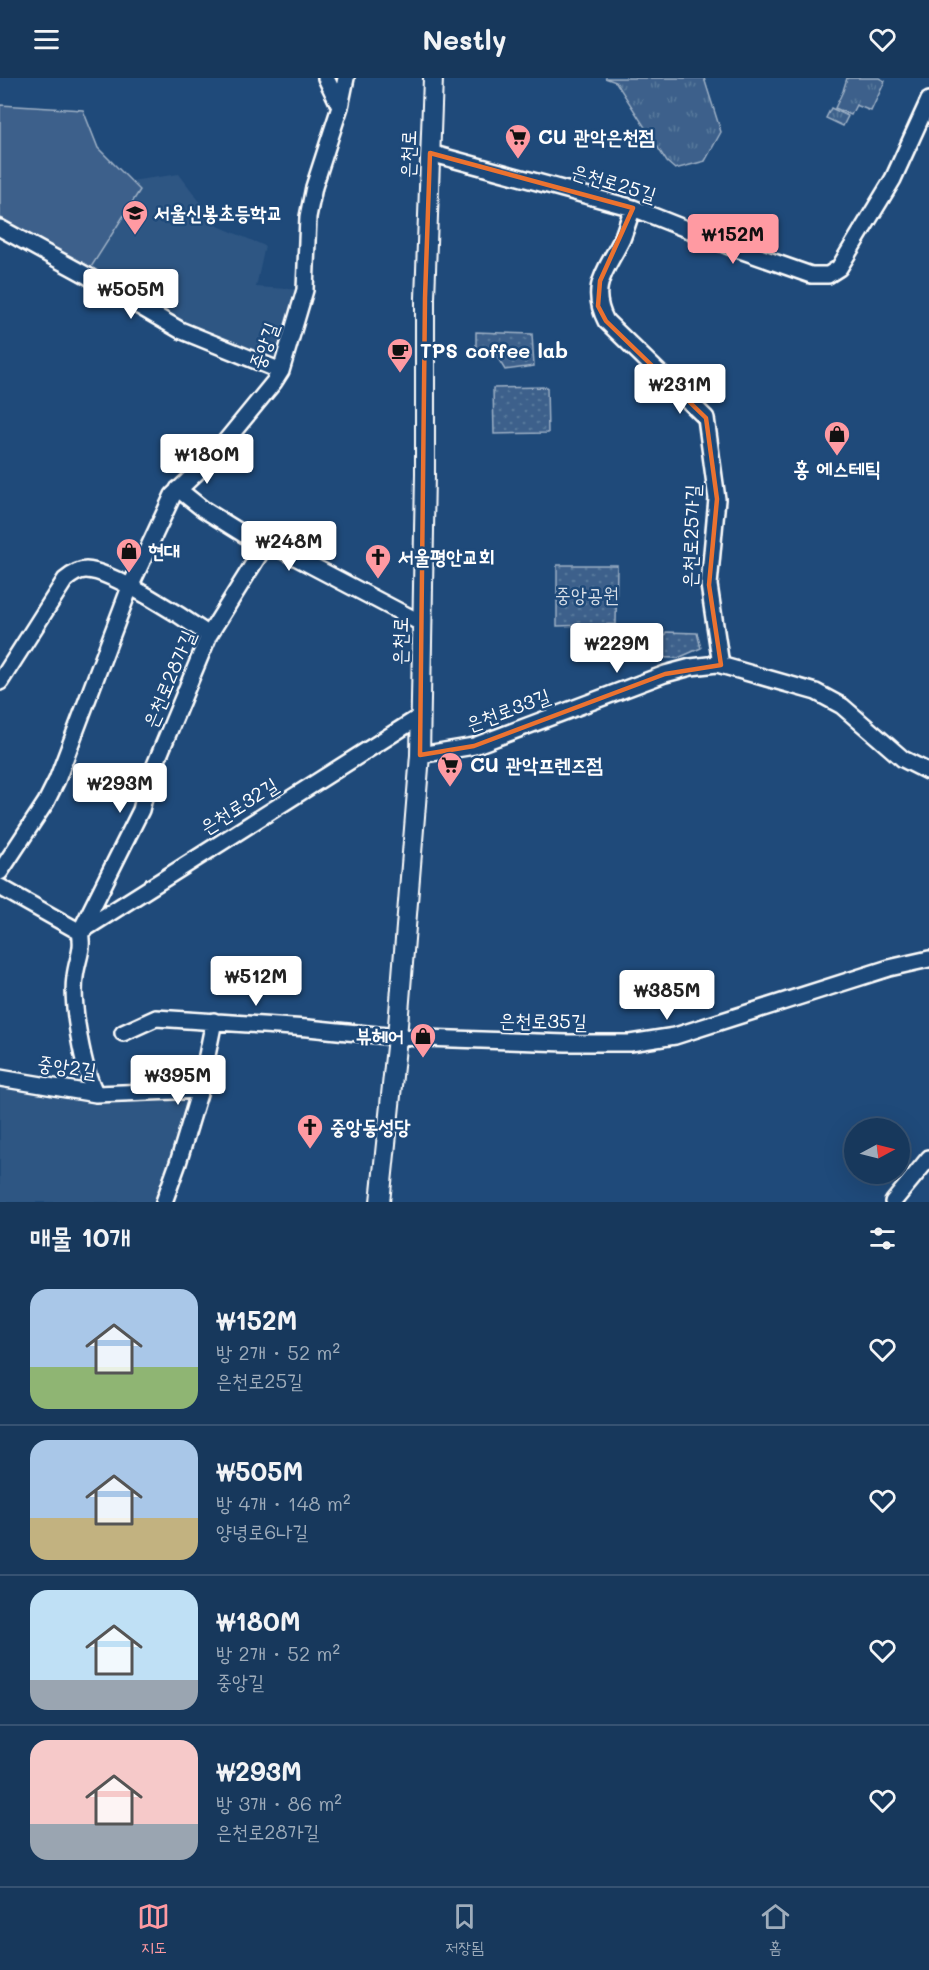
<!DOCTYPE html>
<html lang="ko">
<head>
<meta charset="utf-8">
<style>
	:root { --surface:#17385c; --page:#203f62; --text:#f1f3f6; --muted:#9eacbb; --line:#365272; --accent:#ff9aa2 }
	body { margin:0; font-family:Mali,"Poor Story",sans-serif; background:var(--page); color:var(--text); height:100vh; display:flex; flex-direction:column; font-size:22px; white-space:nowrap }
	* { box-sizing:border-box; margin:0 }
	p { font-size:20px; color:var(--muted) }
	.icon { flex:none; width:33px; height:33px; fill:none; stroke:currentColor; stroke-width:2; stroke-linecap:round; stroke-linejoin:round }
	.map { position:relative; height:1124px; overflow:hidden }
	.sheet { display:flex; flex-direction:column; background:var(--surface); flex:1 }
	.sheet>* { flex:none }
	.needle { width:39px; rotate:83deg }
	.controls { position:absolute; left:844px; top:1040px; display:grid; gap:12px }
	.controls a { display:grid; place-items:center; width:66px; height:66px; border-radius:50%; background:var(--surface); box-shadow:0 6px 24px #0002,0 0 0 2px var(--line); font-size:30px }
	.price { position:absolute; translate:-50% -51px; padding:0 14px; border-radius:6px; background:#fff; color:#222; font-size:20px; line-height:39px; filter:drop-shadow(0 2px 3px #0008) }
	.price::after { content:''; position:absolute; left:50%; top:36px; width:18px; height:14px; margin-left:-9px; background:inherit; clip-path:polygon(0 0,100% 0,50% 100%) }
	.price.selected { background:var(--accent); color:#111 }
	ul { padding:0; list-style:none }
	li { display:flex; align-items:center; gap:18px; height:150px; padding:0 30px }
	li+li { border-top:2px solid var(--line) }
	li span { display:grid; place-items:center; flex:none; width:168px; height:120px; border-radius:18px; color:#555 }
	li>.icon { margin-inline-start:auto }
	span .icon { width:72px; height:72px; fill:#fffc; stroke-width:1 }
	li b { font-size:26px }
	h2 { display:flex; justify-content:space-between; align-items:center; height:72px; padding:0 30px; font-size:26px }
	header { display:flex; justify-content:space-between; align-items:center; height:78px; padding:0 30px; background:var(--surface); font-size:27px; font-weight:800 }
	.dock { display:flex; justify-content:space-around; align-items:center; height:84px; border-top:2px solid var(--line); background:var(--surface); font-size:16px; color:var(--muted) }
	.dock a { display:grid; justify-items:center; gap:3px }
	.dock .selected { color:var(--accent) }
	.map>svg:first-child { display:block }
	.built { fill:#2e5683 }
	.grass { fill:url(#grass-tufts); stroke:#9eb0c5; stroke-width:1.5 }
	.park { fill:url(#park-dots); stroke:#9eb0c5; stroke-width:1.5 }
	.pitch { fill:#3c618b; stroke:#9eb0c5; stroke-width:1.5 }
	.lines { fill:none; stroke-linecap:round; stroke-linejoin:round }
	.minor-casing { stroke:#fff; stroke-width:20 }
	.major-casing { stroke:#fff; stroke-width:22 }
	.minor { stroke:#1f4a7a; stroke-width:15 }
	.major { stroke:#1f4a7a; stroke-width:18 }
	.marked { fill:none; stroke:#eb7230; stroke-width:4.5; stroke-linejoin:round }
	.labels { text-anchor:middle; stroke-width:5; stroke-linejoin:round; paint-order:stroke }
	.poi-label { font-size:20px; font-weight:bold; fill:#fff; stroke:#1f4a7a; text-anchor:start }
	.street-label { font-size:20px; fill:#fff; stroke:#1f4a7a }
	.park-label { font-size:20px; fill:#d8dfe8; stroke:#1f4a7a }
</style>
</head>
<body>
<header><svg class="icon" aria-label="menu" viewBox="0 0 24 24"><path d="M4 6h16M4 12h16M4 18h16"/></svg>Nestly<svg class="icon" aria-label="heart" viewBox="0 0 24 24"><path d="M12 20l-8-8c-3-5 5-10 8-4 3-6 11-1 8 4z"/></svg></header>
<div class="map">
<svg width="929" height="1124" viewBox="0 0 929 1124">
	<defs>
		<pattern id="grass-tufts" width="24" height="20" patternUnits="userSpaceOnUse" patternTransform="scale(1.5)"><rect width="24" height="20" fill="#3c618b"/><path d="M3 7l-1-3M5 7V3M7 7l1-3M15 17l-1-3M17 17v-4M19 17l1-3" fill="none" stroke="#59799c"/></pattern>
		<pattern id="park-dots" width="8" height="8" patternUnits="userSpaceOnUse" patternTransform="scale(1.5)"><rect width="8" height="8" fill="#3c618b"/><path d="M2 2h.1M6 6h.1" fill="none" stroke="#59799c" stroke-width="1.8" stroke-linecap="round"/></pattern>
	</defs>
	<rect width="100%" height="100%" fill="#1f4a7a"/>
	<filter id="ink" filterUnits="userSpaceOnUse"><feTurbulence type="fractalNoise" baseFrequency=".0167" numOctaves="2"/><feDisplacementMap in="SourceGraphic" scale="12" xChannelSelector="R" yChannelSelector="G"/><feConvolveMatrix kernelMatrix="1 2 1 2 8 2 1 2 1" color-interpolation-filters="sRGB"/></filter>
	<g filter="url(#ink)">
		<path class="built" d="M0,27L83,32L98,70L131,103L179,96L218,148L265,168L256,209L305,212L281,293L180,252L0,139Z
			M0,1001L96,1016L200,1012L164,1124H0Z"/>
		<path class="grass" d="M605,0H704L721,54L705,83L675,91L667,84L616,4Z
			M847,0H879L885,3L871,33L856,27L851,37L835,30L843,13Z
			M831,30L848,38L843,48L826,40Z"/>
		<path class="park" d="M476,254L532,256L534,288L505,292L493,272L476,271Z
			M547,309L548,355L494,356L493,310Z
			M557,487H617L616,546L557,548Z
			M666,554L697,555L701,570L678,580L632,579V557H665Z"/>
		<path class="pitch" d="M0,27L83,32L98,70L140,112L86,197L0,139Z"/>
		<g class="lines">
			<g class="minor-casing">
				<path id="minor" d="M326,0L340,29
					M430,75L633,130L734,170L811,197H828L839,190L893,101L929,22
					M633,130C629,140 626,151 622,161C607,192 588,208 606,243L706,340L717,421L709,507L721,587
					M0,150L86,197L180,252L281,293
					M178,411L203,431L264,469L280,471L423,546
					M0,604L65,502C71,497 78,492 86,492C111,492 186,541 209,557
					M420,677L474,668L665,596L691,589L717,586L816,614L842,628L903,681L929,694
					M0,794L46,724L57,702L130,509L173,417L211,381L274,304L281,293L305,212L308,139L314,109L340,29L346,0
					M0,809L80,854L421,638
					M123,955L156,940L308,950L397,959L566,965H630L675,958L889,890L929,881
					M0,1000L96,1016L200,1012
					M96,1016C83,993 71,926 75,899C77,881 84,872 80,854L141,732L148,704L209,557L264,469
					M164,1124L178,1085L200,1012L214,943
					M893,1124L929,1080"/>
			</g>
			<g class="major-casing">
				<path id="major" d="M380,1124L397,959L420,677L425,396V220L433,0"/>
			</g>
			<use href="#minor" class="minor"/>
			<use href="#major" class="major"/>
		</g>
	</g>
	<path class="marked" d="M430,75L633,130L600,203L598,228L606,243L706,340L717,421L709,507L721,587L665,596L474,668L420,677L425,220Z"/>
	<defs>
		<g id="supermarket-pin" transform="scale(1.35)"><path d="M0 17L-7.5 6A9.5 9.5 0 1 1 7.5 6Z" fill="#ff9aa2" stroke="#1f4a7a"/><path d="M-6-5.5h2.5l.6 2H6L4.5 2H-2.5L-4.4-4H-6ZM-1.5 3.2a1.3 1.3 0 1 0 .1 0ZM3 3.2a1.3 1.3 0 1 0 .1 0Z" fill="#111"/></g>
		<g id="school-pin" transform="scale(1.35)"><path d="M0 17L-7.5 6A9.5 9.5 0 1 1 7.5 6Z" fill="#ff9aa2" stroke="#1f4a7a"/><path d="M0-5L7-2L0 1L-7-2ZM-4 1L0 2.5L4 1V4Q0 6-4 4Z" fill="#111"/></g>
		<g id="cafe-pin" transform="scale(1.35)"><path d="M0 17L-7.5 6A9.5 9.5 0 1 1 7.5 6Z" fill="#ff9aa2" stroke="#1f4a7a"/><path d="M-5.5-4.5H6V0H3Q3 3.5 0 3.5H-2.5Q-5.5 3.5-5.5 0ZM3-3.2v2h1.7v-2ZM-6 4.5H4V6H-6Z" fill="#111"/></g>
		<g id="shop-pin" transform="scale(1.35)"><path d="M0 17L-7.5 6A9.5 9.5 0 1 1 7.5 6Z" fill="#ff9aa2" stroke="#1f4a7a"/><path d="M-5-2.5h2.3a2.7 3.5 0 0 1 5.4 0H5L5.5 6h-11ZM-1.5-2.5h3a1.5 2.3 0 0 0-3 0Z" fill="#111"/></g>
		<g id="church-pin" transform="scale(1.35)"><path d="M0 17L-7.5 6A9.5 9.5 0 1 1 7.5 6Z" fill="#ff9aa2" stroke="#1f4a7a"/><path d="M-1.2-6h2.4v3.5h3.3v2.4h-3.3V6h-2.4V-.1h-3.3v-2.4h3.3Z" fill="#111"/></g>
	</defs>
	<g fill-rule="evenodd">
		<use href="#supermarket-pin" x="518" y="59"/>
		<use href="#school-pin" x="135" y="135"/>
		<use href="#cafe-pin" x="400" y="273"/>
		<use href="#shop-pin" x="837" y="356"/>
		<use href="#shop-pin" x="129" y="473"/>
		<use href="#church-pin" x="378" y="479"/>
		<use href="#supermarket-pin" x="450" y="687"/>
		<use href="#shop-pin" x="423" y="958"/>
		<use href="#church-pin" x="310" y="1049"/>
	</g>
	<g class="labels">
		<g class="poi-label">
			<text x="538" y="66">CU 관악은천점</text>
			<text x="154" y="142">서울신봉초등학교</text>
			<text x="420" y="280">TPS coffee lab</text>
			<text x="837" y="398" text-anchor="middle">홍 에스테틱</text>
			<text x="148" y="480">현대</text>
			<text x="398" y="486">서울평안교회</text>
			<text x="470" y="694">CU 관악프렌즈점</text>
			<text x="404" y="965" text-anchor="end">뷰헤어</text>
			<text x="330" y="1056">중앙동성당</text>
		</g>
		<g class="street-label">
			<text transform="translate(408 76) rotate(-88)" y="7">은천로</text>
			<text transform="translate(614 105) rotate(17)" y="7">은천로25길</text>
			<text transform="translate(264 268) rotate(-70)" y="7">중앙길</text>
			<text transform="translate(691 458) rotate(-88)" y="7">은천로25가길</text>
			<text transform="translate(400 563) rotate(-89)" y="7">은천로</text>
			<text transform="translate(169 601) rotate(-67)" y="7">은천로28가길</text>
			<text transform="translate(508 632) rotate(-20)" y="7">은천로33길</text>
			<text transform="translate(239 728) rotate(-32)" y="7">은천로32길</text>
			<text transform="translate(543 943) rotate(1)" y="7">은천로35길</text>
			<text transform="translate(67 989) rotate(8)" y="7">중앙2길</text>
		</g>
		<g class="park-label">
			<text x="587" y="524">중앙공원</text>
		</g>
	</g>
</svg>
<div class="controls">
<a><svg class="needle" viewBox="-14 -14 28 28"><path d="M0-13l5 13h-10z" fill="#e53935"/><path d="M0 13l5-13h-10z" fill="#9eacbb"/></svg></a>
</div>
<b class="price selected" style="left:733px;top:187px">₩152M</b>
<b class="price" style="left:131px;top:242px">₩505M</b>
<b class="price" style="left:680px;top:337px">₩231M</b>
<b class="price" style="left:207px;top:407px">₩180M</b>
<b class="price" style="left:289px;top:494px">₩248M</b>
<b class="price" style="left:617px;top:596px">₩229M</b>
<b class="price" style="left:120px;top:736px">₩293M</b>
<b class="price" style="left:256px;top:929px">₩512M</b>
<b class="price" style="left:667px;top:943px">₩385M</b>
<b class="price" style="left:178px;top:1028px">₩395M</b>
</div>
<section class="sheet">
<h2>매물 10개<svg class="icon" aria-label="filters" viewBox="0 0 24 24"><path d="M4 7h16M4 17h16"/><circle cx="9" cy="7" r="2"/><circle cx="15" cy="17" r="2"/></svg></h2>
<ul>
<li><span style="background:linear-gradient(#a9c7e8 65%,#8fb573 0)"><svg class="icon" aria-label="home" viewBox="0 0 24 24"><path d="M3 11l9-7 9 7M6 9v11h12V9"/></svg></span><div><b>₩152M</b><p>방 2개 · 52 m²</p><p>은천로25길</p></div><svg class="icon" aria-label="heart" viewBox="0 0 24 24"><path d="M12 20l-8-8c-3-5 5-10 8-4 3-6 11-1 8 4z"/></svg></li>
<li><span style="background:linear-gradient(#a9c7e8 65%,#c2b280 0)"><svg class="icon" aria-label="home" viewBox="0 0 24 24"><path d="M3 11l9-7 9 7M6 9v11h12V9"/></svg></span><div><b>₩505M</b><p>방 4개 · 148 m²</p><p>양녕로6나길</p></div><svg class="icon" aria-label="heart" viewBox="0 0 24 24"><path d="M12 20l-8-8c-3-5 5-10 8-4 3-6 11-1 8 4z"/></svg></li>
<li><span style="background:linear-gradient(#bfe0f5 75%,#9aa5b1 0)"><svg class="icon" aria-label="home" viewBox="0 0 24 24"><path d="M3 11l9-7 9 7M6 9v11h12V9"/></svg></span><div><b>₩180M</b><p>방 2개 · 52 m²</p><p>중앙길</p></div><svg class="icon" aria-label="heart" viewBox="0 0 24 24"><path d="M12 20l-8-8c-3-5 5-10 8-4 3-6 11-1 8 4z"/></svg></li>
<li><span style="background:linear-gradient(#f6c9c9 70%,#9aa5b1 0)"><svg class="icon" aria-label="home" viewBox="0 0 24 24"><path d="M3 11l9-7 9 7M6 9v11h12V9"/></svg></span><div><b>₩293M</b><p>방 3개 · 86 m²</p><p>은천로28가길</p></div><svg class="icon" aria-label="heart" viewBox="0 0 24 24"><path d="M12 20l-8-8c-3-5 5-10 8-4 3-6 11-1 8 4z"/></svg></li>
</ul>
</section>
<nav class="dock">
<a class="selected"><svg class="icon" aria-label="map" viewBox="0 0 24 24"><path d="M3 6l6-2 6 2 6-2v14l-6 2-6-2-6 2zM9 4v14M15 6v14"/></svg>지도</a>
<a><svg class="icon" aria-label="saved" viewBox="0 0 24 24"><path d="M7 4h10v16l-5-4-5 4z"/></svg>저장됨</a>
<a><svg class="icon" aria-label="home" viewBox="0 0 24 24"><path d="M3 11l9-7 9 7M6 9v11h12V9"/></svg>홈</a>
</nav>
</body>
</html>
